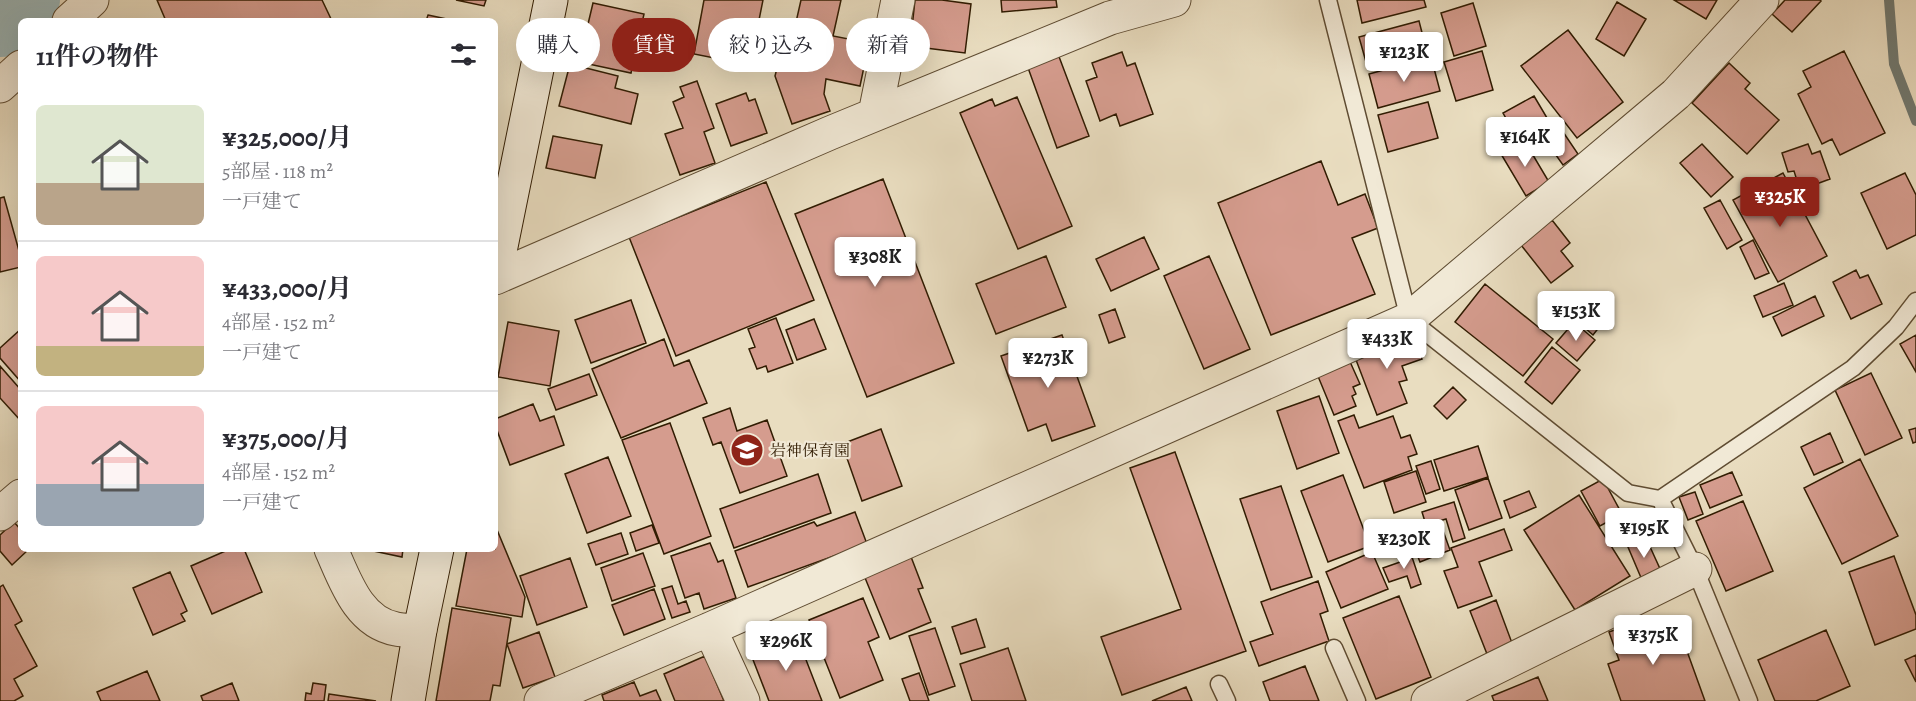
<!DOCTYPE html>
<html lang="ja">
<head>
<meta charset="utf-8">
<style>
	:root { --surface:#fff; --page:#f2f2f3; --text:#2b2b33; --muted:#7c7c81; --line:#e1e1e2; --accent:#8f2418 }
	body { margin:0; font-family:Alegreya,"Noto Serif JP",serif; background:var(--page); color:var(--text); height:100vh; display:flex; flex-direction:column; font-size:22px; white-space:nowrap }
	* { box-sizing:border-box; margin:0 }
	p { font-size:20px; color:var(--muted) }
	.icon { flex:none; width:33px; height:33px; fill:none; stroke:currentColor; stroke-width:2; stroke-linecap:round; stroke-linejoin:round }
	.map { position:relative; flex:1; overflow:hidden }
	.sheet { position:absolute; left:18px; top:18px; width:480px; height:534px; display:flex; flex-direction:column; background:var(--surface); border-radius:9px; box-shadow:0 6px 24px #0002 }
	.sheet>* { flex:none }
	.top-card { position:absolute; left:516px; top:18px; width:570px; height:54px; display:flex; gap:12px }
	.price { position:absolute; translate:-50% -51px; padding:0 14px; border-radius:6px; background:#fff; color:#222; font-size:20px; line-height:39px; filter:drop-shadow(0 2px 3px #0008) }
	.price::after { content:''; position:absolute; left:50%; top:36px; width:18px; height:14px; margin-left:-9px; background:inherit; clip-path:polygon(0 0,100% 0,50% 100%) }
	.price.active { background:var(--accent); color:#fff }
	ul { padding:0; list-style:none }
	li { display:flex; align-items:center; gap:18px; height:150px; padding:0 18px }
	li+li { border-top:2px solid var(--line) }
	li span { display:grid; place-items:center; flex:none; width:168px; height:120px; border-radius:9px; color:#555 }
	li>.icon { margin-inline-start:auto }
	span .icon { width:72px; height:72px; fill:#fffc; stroke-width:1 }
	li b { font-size:26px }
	h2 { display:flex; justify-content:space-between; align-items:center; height:72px; padding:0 18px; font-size:26px }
	.pill { padding:0 21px; border-radius:27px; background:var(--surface); box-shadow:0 6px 24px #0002; font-size:21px; line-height:54px }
	.pill.active { background:var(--accent); color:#fff }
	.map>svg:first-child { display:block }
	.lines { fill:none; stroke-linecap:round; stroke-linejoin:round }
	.stream { stroke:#717a72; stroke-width:10 }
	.river { stroke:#9cb9bc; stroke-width:68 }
	.building { fill:#d59c8e; stroke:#311c02; stroke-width:1.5 }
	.lane-casing { stroke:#5f4c32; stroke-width:19 }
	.street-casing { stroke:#5f4c32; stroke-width:35 }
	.secondary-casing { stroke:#311c02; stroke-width:35 }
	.lane { stroke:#f1e9d6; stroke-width:16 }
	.street { stroke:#f1e9d6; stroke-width:33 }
	.secondary { stroke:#f1e9d6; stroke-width:33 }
	.labels { text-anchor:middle; stroke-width:4.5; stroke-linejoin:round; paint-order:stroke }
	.poi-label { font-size:16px; fill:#311c02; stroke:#f1e9d6; text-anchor:start }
</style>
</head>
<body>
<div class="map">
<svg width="1916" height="701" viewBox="0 0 1916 701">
	<rect width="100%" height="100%" fill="#e9ddc0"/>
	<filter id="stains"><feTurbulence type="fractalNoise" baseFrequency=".00333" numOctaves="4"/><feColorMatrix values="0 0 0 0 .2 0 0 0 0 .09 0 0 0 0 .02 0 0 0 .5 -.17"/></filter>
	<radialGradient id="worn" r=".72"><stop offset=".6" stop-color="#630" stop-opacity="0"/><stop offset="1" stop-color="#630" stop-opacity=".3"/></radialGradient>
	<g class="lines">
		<path class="stream" d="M1889,0L1894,64L1916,121"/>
		<path class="river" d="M0,23L26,0"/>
	</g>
	<path class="building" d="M157,0H322L332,21H166Z
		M456,0H486L484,6Z
		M704,0H763L750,65L694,54Z
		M801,0H841L833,36L869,43L860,86L826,79L824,94L830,111L792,124L775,76L787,29L794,31Z
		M915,0H942L971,4L965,53L910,46Z
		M1001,0H1056L1057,7L1002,12Z
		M1357,0H1424L1426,7L1362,23Z
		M1674,0H1717L1706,19Z
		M1785,0H1820L1821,1L1792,32L1772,14Z
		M1617,2L1646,19L1624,56L1596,39Z
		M593,3L644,14L631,73L579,62Z
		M1473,3L1486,46L1454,56L1441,13Z
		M428,15L456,21H426Z
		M1419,21L1427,52L1368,69L1359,37Z
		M1568,30L1623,102L1577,138L1521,66Z
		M1482,51L1493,90L1456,101L1444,62Z
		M1844,51L1885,133L1840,155L1832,139L1822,144L1798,94L1811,87L1803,71Z
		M1122,52L1127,66L1135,63L1153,114L1120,126L1116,114L1100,121L1086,81L1097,77L1092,63Z
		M1058,54L1089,136L1057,148L1027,65Z
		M1431,57L1440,91L1378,108L1369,74Z
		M1729,63L1750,83L1745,89L1779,120L1747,154L1692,103Z
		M570,64L618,76L615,88L638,94L631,124L559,106Z
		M697,81L714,128L704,132L715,163L680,175L665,134L683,128L673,102L684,97L680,87Z
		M746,93L749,101L755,99L767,133L731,146L716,104Z
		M1534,96L1550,123L1519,141L1503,113Z
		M1017,97L1072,226L1018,249L960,113L992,99L995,106Z
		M1428,102L1438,138L1388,152L1378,115Z
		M1559,126L1578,154L1563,165L1543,137Z
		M553,136L602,145L595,178L546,168Z
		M1524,140L1549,182L1526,196L1501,154Z
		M1702,144L1733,177L1711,197L1680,163Z
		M1808,144L1812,154L1820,151L1830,179L1800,190L1794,171L1788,172L1782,153Z
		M1321,161L1338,205L1365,194L1378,228L1352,238L1375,294L1271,335L1218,203Z
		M1783,173L1827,256L1778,282L1733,200Z
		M1905,173L1916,195V235L1887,249L1861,193Z
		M883,179L954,363L867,397L795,214Z
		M766,182L814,300L676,356L629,237Z
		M4,197L21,258V267L0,272V198Z
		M1720,200L1742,240L1727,249L1704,208Z
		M1552,220L1570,243L1561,251L1573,266L1551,283L1521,245Z
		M1144,237L1159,269L1111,291L1096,259Z
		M1753,240L1769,273L1755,279L1740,247Z
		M1046,256L1066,307L996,334L976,284Z
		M1209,256L1250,349L1204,369L1164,276Z
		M1856,270L1860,278L1868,275L1882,304L1851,319L1833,282Z
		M1784,283L1793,305L1763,317L1754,296Z
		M1485,284L1553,339L1523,376L1455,322Z
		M1815,296L1824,316L1782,336L1773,317Z
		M631,300L646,343L591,363L575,320Z
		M1115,309L1125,337L1109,343L1099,315Z
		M1583,312L1600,326L1593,335L1576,320Z
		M776,318L793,363L768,372L766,366L757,369L749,349L755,347L748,329Z
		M814,319L826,349L797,360L786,330Z
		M508,322L559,331L550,386L498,377Z
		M1574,322L1595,340L1577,361L1556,343Z
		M21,329V382L0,358V348Z
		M1411,330L1422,359L1402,366L1407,380L1399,382L1407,403L1377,415L1353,352Z
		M1062,335L1095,426L1052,441L1046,424L1028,431L1001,356Z
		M1916,335V372L1900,344Z
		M664,339L674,366L689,360L707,403L621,438L592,369Z
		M1552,347L1580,370L1552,404L1525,382Z
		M1347,355L1360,384L1353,387L1356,394L1352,396L1356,406L1334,415L1315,369Z
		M0,366L21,390V421L0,398Z
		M1871,373L1902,438L1865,455L1835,390Z
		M589,374L597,395L556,410L548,389Z
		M1453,387L1466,400L1447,419L1434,406Z
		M1319,396L1339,453L1297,469L1277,411Z
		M533,404L540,421L554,416L564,445L510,465L495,425V419Z
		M730,408L737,431L767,420L787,476L740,493L721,442L713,445L703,418Z
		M1354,415L1359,428L1393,416L1401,438L1410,435L1417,454L1408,457L1412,470L1364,488L1338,421Z
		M670,423L711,536L664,554L622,440Z
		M1916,428V442L1913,443L1909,430Z
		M881,429L902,486L862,501L842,444Z
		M1830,433L1843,462L1814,475L1801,447Z
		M1478,446L1488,477L1444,491L1434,460Z
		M1175,452L1246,651L1122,695L1101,637L1181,609L1130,468Z
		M608,457L631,516L587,533L565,474Z
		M1860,459L1898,536L1842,564L1804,488Z
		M1431,461L1440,489L1426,494L1416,466Z
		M1416,471L1426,502L1394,513L1384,482Z
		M1732,472L1742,495L1710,508L1700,485Z
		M818,474L831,513L734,548L720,509Z
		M1343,475L1370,546L1328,562L1301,491Z
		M1488,478L1502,518L1469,530L1455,490Z
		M1603,479L1622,514L1600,526L1581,491Z
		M1281,486L1312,577L1271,590L1240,499Z
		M1529,491L1536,507L1510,518L1504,501Z
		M1695,492L1703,514L1688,520L1679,497Z
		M1579,495L1630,576L1575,610L1524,530Z
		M1743,501L1773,571L1726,591L1696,521Z
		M1454,502L1465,538L1453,542L1446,519L1426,525L1422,512Z
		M855,512L867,544L748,587L735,551L814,522L817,526Z
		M14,522L21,530V549H29L12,565L0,551V535Z
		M495,525L525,597L522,617L456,606L467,549H495Z
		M652,525L659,543L636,551L630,533Z
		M1441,525L1450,550L1420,562L1410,537Z
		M1504,529L1512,550L1479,562L1492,596L1458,608L1444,571L1458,567L1451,548Z
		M621,533L628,554L596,565L588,544Z
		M1646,538L1661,571L1642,580L1628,547Z
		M710,543L718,562L723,560L736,598L704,609L699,593L685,598L671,556Z
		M1409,548L1421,584L1411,588L1407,576L1389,582L1383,568L1403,561L1400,551Z
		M230,549H244L262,592L212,614L191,566Z
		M364,549H403L402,557Z
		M908,549L923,588L918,589L931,622L890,639L861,568Z
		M1372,552L1388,589L1341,608L1326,572Z
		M643,553L655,586L612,601L601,568Z
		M1894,556L1916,615V629L1875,645L1849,572Z
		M570,558L587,607L537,625L520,576Z
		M170,572L187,611L181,614L185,621L153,635L133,588Z
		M1318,581L1328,611L1320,614L1329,641L1259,666L1250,642L1273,634L1261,602Z
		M3,585L22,621L15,625L37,666L14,679L23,696L14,701H0V587Z
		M672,586L678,604L686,601L690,612L672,618L662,589Z
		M654,589L665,619L624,635L612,605Z
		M1399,596L1431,677L1376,699L1343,618Z
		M863,598L879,637L868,642L883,680L840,698L809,620Z
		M1496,600L1512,643L1487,654L1470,611Z
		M452,608L511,618L500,686L493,685L490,701H436Z
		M976,619L985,647L961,654L952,627Z
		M1646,619L1653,637L1679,629L1705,701H1621L1608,664L1619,660L1609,632Z
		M935,628L955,686L929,695L909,636Z
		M1826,630L1850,686L1816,701H1775L1758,660Z
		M539,632L555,677L523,688L507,644Z
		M796,634L822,701H769L750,652Z
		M1008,648L1026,701H972L960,664Z
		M1916,655V682L1905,660Z
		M705,656L724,701H675L664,674Z
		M1305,666L1319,701H1270L1263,682Z
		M147,671L160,701H101L97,692Z
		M919,673L929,701H910L902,679Z
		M1538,677L1548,701H1494L1492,696Z
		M634,682L640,696L656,690L661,701H604L602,695Z
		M232,683L239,701H203L201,696Z
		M313,683L326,685L324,701H305L306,693L311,694Z
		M1186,687L1192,701H1152Z
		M329,694L376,701H328Z"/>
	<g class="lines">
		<g class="lane-casing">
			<path id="lane" d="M1328,0L1409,319L1628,493L1660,499L1853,368L1896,327L1916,301
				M1660,499L1695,569L1749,701
				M1334,648L1357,701
				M1219,684L1227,701"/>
		</g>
		<g class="street-casing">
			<path id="street" d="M69,21L92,0
				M0,86L21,67
				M875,114L898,0
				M495,278L830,133L971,75L1110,18L1174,0
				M0,514L21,496
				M331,549C345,580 358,622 396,629C404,631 412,630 420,630
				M710,629L743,701
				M541,701L710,629L1409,319L1676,94L1762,0
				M1428,701L1695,569"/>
		</g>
		<g class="secondary-casing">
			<path id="secondary" d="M495,276L551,0
				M408,701L420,630L437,549"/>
		</g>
		<use href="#lane" class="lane"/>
		<use href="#street" class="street"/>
		<use href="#secondary" class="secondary"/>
	</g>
	<defs>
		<g id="school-disc" transform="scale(1.725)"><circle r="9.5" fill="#8f2418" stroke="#f1e9d6"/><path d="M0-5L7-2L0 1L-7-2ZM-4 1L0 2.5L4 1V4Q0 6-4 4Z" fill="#fff"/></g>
	</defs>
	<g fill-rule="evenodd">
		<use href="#school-disc" x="747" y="450"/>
	</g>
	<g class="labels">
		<g class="poi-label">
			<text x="770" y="456">岩神保育園</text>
		</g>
	</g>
	<rect width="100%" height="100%" filter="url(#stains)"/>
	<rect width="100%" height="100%" fill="url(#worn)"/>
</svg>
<b class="price" style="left:1404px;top:83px">¥123K</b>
<b class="price" style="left:1525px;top:168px">¥164K</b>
<b class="price active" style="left:1780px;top:228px">¥325K</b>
<b class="price" style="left:875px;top:288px">¥308K</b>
<b class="price" style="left:1576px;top:342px">¥153K</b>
<b class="price" style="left:1387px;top:370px">¥433K</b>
<b class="price" style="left:1048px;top:389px">¥273K</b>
<b class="price" style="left:1644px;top:559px">¥195K</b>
<b class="price" style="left:1404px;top:570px">¥230K</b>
<b class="price" style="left:1653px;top:666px">¥375K</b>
<b class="price" style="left:786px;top:672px">¥296K</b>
<div class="top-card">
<a class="pill">購入</a>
<a class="pill active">賃貸</a>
<a class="pill">絞り込み</a>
<a class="pill">新着</a>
</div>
<section class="sheet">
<h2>11件の物件<svg class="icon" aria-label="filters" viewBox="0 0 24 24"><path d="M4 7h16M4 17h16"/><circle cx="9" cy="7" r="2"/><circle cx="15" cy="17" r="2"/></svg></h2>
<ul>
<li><span style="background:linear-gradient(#dfe7d0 65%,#b9a48a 0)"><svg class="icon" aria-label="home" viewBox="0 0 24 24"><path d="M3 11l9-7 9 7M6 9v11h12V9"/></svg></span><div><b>¥325,000/月</b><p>5部屋 · 118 m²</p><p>一戸建て</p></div></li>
<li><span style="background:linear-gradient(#f6c9c9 75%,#c2b280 0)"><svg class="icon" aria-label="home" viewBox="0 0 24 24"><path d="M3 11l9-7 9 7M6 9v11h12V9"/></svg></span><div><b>¥433,000/月</b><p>4部屋 · 152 m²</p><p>一戸建て</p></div></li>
<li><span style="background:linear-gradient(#f6c9c9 65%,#9aa5b1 0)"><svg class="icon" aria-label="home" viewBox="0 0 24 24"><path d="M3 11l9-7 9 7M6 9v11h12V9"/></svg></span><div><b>¥375,000/月</b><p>4部屋 · 152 m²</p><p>一戸建て</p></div></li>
</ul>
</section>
</div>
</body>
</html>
